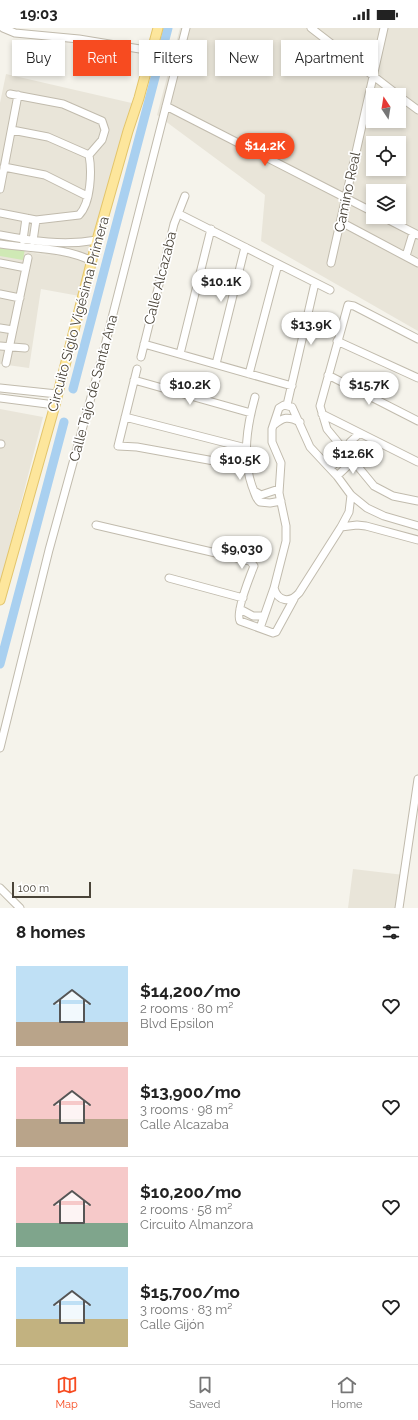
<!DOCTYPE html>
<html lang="en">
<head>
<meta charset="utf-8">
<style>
	:root { --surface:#fff; --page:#f6f6f6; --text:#222; --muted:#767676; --line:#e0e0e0; --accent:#f74b20 }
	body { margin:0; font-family:Raleway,sans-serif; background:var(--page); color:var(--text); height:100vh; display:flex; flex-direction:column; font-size:15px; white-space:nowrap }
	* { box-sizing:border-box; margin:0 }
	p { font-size:13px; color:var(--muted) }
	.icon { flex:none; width:22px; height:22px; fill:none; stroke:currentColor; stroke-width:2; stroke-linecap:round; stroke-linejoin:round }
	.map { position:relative; height:880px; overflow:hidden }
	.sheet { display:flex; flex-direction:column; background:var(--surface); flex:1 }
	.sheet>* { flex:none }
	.banner { position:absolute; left:12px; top:12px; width:394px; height:36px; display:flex; gap:8px }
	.needle { width:26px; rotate:348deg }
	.controls { position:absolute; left:366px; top:60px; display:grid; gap:8px }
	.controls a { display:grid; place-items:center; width:40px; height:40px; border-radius:0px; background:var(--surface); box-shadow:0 2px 6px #0003; font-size:20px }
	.scale { position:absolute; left:12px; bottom:10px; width:79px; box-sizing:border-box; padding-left:4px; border:2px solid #4a4439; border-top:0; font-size:11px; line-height:14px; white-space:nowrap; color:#4a4439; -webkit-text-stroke:3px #fff; paint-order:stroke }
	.price { position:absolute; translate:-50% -34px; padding:0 9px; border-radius:14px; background:#fff; color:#222; font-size:13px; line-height:26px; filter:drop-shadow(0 1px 2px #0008) }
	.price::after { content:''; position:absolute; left:50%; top:24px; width:12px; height:9px; margin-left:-6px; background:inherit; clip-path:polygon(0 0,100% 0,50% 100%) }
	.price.on { background:var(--accent); color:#fff }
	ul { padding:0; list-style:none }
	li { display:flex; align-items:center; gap:12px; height:100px; padding:0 16px }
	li+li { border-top:1px solid var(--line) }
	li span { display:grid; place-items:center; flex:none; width:112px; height:80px; border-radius:0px; color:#555 }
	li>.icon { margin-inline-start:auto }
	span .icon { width:48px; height:48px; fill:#fffc; stroke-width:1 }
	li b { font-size:17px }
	h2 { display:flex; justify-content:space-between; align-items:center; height:48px; padding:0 16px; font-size:17px }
	.pill { padding:0 14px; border-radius:0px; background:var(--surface); box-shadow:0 2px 6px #0003; font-size:14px; line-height:36px }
	.pill.on { background:var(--accent); color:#fff }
	.status { display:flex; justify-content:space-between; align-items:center; height:28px; padding:0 20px; background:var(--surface); direction:ltr }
	.status svg { height:11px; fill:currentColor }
	.menu { display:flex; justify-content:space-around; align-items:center; height:56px; border-top:1px solid var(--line); background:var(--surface); font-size:11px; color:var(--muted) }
	.menu a { display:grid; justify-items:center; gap:2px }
	.menu .on { color:var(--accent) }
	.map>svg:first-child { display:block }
	.residential { fill:#e9e5d9; fill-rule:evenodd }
	.green { fill:#cfe9b5 }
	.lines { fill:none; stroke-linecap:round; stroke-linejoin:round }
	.river { stroke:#a9d0f0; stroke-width:9 }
	.minor-casing { stroke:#c1bbad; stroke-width:9 }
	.major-casing { stroke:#e3c56b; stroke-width:11 }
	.minor { stroke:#fff; stroke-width:7 }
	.major { stroke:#fde69c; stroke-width:9 }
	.labels { text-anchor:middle; stroke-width:3.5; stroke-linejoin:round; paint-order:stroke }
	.street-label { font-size:14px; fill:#4a4439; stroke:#fff }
</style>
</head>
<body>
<div class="status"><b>19:03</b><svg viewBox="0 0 49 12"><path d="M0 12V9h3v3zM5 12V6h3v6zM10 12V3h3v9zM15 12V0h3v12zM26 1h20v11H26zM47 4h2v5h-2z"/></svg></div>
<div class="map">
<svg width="418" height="880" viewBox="0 0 418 880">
	<rect width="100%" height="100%" fill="#f5f3eb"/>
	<path class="residential" d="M180,0H418V303L261,213L265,167L157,87ZM373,67H399V93H373ZM373,115H399V141H373ZM373,163H399V189H373Z
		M6,46L136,76L85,269L41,261L29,340L0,336V218L60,230L0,217V75Z
		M0,381L43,389L0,557Z
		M353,841L404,847L400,880H348Z"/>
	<path class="green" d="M0,217L25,221L23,232L0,228Z"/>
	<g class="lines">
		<path class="river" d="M73,361L168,0
			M0,636L64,394"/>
		<g class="minor-casing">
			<path id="minor" d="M3,0L15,5L79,11L152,23
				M311,0L398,67
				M399,68L418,82
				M166,78L373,184
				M12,102L48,109L89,127
				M4,139L45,147L87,168
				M0,161L18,67
				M0,185L36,192L79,187C91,175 92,143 89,127L102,112L105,102L102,93L63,76L10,66
				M179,186L330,262
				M383,189L418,207
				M341,194L418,235
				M0,207C32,213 64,218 97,212
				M23,212L26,190
				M33,213L36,192
				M0,216C31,221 64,219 92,233
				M406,228L413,205
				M0,235L26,240
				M331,235L384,0
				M0,266L20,270
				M0,300L13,302
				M418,311L354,278L348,277L320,378L327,401L374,458L393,468L418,473
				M337,313L418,350
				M144,316L292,358
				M0,318L25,320
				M180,326L211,201
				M141,329L174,196L185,168
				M6,335L28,230
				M216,336L245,219
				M137,341L118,418L137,419L247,439
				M249,346L278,236
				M328,347L418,393
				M134,352L251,385
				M0,360L57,366
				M255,369C247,398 242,429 252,458C255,465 255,470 260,474L270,475L281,473
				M0,370L55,377
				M287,377L315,255
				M322,386L418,434
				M125,389L246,420
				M274,397C283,389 288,388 300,394
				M0,416H1
				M349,428L350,414L360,405
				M330,440L347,425
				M337,448L353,433
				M254,463L261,467L279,461
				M351,467L349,484L341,499L299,565C290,575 278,574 274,560L286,513V498L279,465L281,435L272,414V401L279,380L284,377L292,379L310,419L337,448L351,467L367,480L384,488L418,498
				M96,497L250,533L254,538C250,548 235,585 240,593L273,605L276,604L294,571
				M341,499L357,497L366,498L418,512
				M169,550L243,570
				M240,581L253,588H263
				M260,600L274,560
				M0,720L49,522L101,333L186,0
				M0,860L20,880
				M399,880L418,751"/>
		</g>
		<g class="major-casing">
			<path id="major" d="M0,572L55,377L97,212L128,103L139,70L158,0"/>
		</g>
		<use href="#minor" class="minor"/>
		<use href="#major" class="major"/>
	</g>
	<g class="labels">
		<g class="street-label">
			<text transform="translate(347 164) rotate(-78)" y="5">Camino Real</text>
			<text transform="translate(160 250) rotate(-76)" y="5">Calle Alcazaba</text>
			<text transform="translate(78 286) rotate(-75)" y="5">Circuito Siglo Vigésima Primera</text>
			<text transform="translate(93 360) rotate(-75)" y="5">Calle Tajo de Santa Ana</text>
		</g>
	</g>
</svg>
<div class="controls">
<a><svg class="needle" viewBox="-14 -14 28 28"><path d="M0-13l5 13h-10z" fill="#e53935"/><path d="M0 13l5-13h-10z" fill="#767676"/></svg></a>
<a><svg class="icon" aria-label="locate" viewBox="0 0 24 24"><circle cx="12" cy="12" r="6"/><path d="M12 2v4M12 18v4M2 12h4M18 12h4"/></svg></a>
<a><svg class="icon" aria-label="layers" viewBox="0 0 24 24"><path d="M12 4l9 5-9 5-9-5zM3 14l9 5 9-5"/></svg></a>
</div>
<div class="scale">100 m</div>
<b class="price on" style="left:265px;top:139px">$14.2K</b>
<b class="price" style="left:221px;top:275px">$10.1K</b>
<b class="price" style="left:311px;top:318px">$13.9K</b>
<b class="price" style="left:190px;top:378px">$10.2K</b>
<b class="price" style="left:369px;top:378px">$15.7K</b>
<b class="price" style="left:353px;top:447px">$12.6K</b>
<b class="price" style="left:240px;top:453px">$10.5K</b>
<b class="price" style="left:242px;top:542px">$9,030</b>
<div class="banner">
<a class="pill">Buy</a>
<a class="pill on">Rent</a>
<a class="pill">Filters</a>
<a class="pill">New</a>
<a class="pill">Apartment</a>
</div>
</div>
<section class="sheet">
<h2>8 homes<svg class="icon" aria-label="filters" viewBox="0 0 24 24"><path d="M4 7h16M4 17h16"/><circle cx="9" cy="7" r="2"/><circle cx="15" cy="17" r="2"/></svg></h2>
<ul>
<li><span style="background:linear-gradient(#bfe0f5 70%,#b9a48a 0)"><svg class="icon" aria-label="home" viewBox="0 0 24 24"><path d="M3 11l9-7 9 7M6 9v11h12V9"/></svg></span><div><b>$14,200/mo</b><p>2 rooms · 80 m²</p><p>Blvd Epsilon</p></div><svg class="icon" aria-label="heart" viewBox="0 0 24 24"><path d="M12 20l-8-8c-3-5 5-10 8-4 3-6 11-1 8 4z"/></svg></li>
<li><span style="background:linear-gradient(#f6c9c9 65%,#b9a48a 0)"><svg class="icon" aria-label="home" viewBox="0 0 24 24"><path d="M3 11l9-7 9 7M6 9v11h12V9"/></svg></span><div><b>$13,900/mo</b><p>3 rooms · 98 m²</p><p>Calle Alcazaba</p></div><svg class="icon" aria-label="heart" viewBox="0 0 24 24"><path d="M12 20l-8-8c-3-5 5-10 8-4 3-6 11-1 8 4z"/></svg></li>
<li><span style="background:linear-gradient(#f6c9c9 70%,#7fa58c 0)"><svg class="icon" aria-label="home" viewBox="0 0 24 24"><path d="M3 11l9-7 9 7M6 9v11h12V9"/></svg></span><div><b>$10,200/mo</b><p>2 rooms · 58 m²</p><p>Circuito Almanzora</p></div><svg class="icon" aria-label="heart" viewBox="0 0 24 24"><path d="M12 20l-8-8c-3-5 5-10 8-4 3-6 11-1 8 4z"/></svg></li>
<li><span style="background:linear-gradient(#bfe0f5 65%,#c2b280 0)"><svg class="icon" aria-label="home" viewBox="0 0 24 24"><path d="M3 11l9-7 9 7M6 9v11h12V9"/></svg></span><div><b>$15,700/mo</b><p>3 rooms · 83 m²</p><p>Calle Gijón</p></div><svg class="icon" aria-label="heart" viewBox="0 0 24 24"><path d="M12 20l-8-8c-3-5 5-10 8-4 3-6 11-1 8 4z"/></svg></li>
</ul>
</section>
<nav class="menu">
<a class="on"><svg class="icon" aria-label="map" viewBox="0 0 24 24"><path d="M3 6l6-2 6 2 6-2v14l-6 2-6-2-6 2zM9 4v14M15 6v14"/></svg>Map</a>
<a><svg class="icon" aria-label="saved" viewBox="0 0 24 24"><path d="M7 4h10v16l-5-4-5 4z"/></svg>Saved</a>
<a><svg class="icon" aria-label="home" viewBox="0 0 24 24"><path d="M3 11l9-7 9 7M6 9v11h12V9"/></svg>Home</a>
</nav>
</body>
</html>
